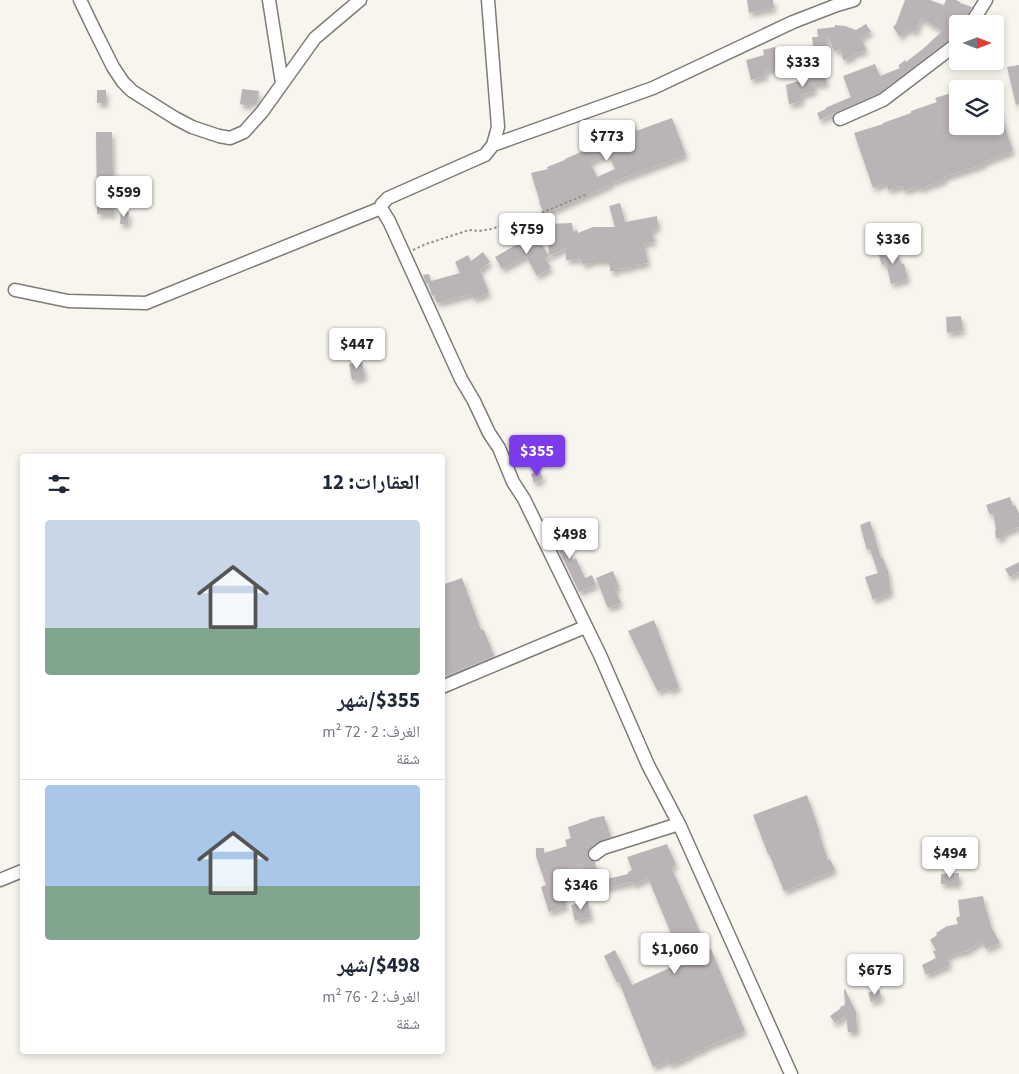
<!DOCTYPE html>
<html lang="ar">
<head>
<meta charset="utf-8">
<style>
	:root { --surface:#fff; --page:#f6f6f7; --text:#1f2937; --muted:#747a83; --line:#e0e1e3; --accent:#7c3aed }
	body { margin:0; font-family:"Source Sans 3","Noto Naskh Arabic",sans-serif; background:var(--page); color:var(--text); direction:rtl; height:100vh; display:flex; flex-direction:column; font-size:19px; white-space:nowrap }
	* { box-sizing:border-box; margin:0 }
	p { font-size:16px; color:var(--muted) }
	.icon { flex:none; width:28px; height:28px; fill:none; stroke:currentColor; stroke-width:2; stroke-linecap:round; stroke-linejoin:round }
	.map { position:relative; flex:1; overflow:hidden; direction:ltr }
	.details { position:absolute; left:20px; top:454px; width:425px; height:600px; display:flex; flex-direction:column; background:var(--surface); border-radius:5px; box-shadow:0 2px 8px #0003; direction:rtl }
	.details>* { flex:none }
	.needle { width:32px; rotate:90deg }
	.tools { position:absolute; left:949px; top:15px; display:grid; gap:10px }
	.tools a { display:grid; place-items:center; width:55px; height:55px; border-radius:5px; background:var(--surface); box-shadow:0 2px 8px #0003; font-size:25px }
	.price { position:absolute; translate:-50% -42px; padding:0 11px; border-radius:5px; background:#fff; color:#222; font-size:16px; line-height:32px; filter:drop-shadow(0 1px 2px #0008) }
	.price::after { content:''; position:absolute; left:50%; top:30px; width:15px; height:11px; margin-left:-8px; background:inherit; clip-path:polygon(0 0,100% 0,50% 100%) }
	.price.selected { background:var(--accent); color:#fff }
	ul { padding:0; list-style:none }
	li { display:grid; align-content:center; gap:10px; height:265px; padding:0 25px }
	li+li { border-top:1px solid var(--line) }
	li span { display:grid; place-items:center; height:155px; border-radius:5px; color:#555 }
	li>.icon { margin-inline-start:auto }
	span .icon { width:90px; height:90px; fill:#fffc; stroke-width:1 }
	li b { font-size:21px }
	h2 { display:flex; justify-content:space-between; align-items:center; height:60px; padding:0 25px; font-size:21px }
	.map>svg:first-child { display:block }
	.building { fill:#bbb4b7; fill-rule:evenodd; filter:url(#shadow) }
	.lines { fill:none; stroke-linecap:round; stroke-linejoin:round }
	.street-casing { stroke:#7e7c76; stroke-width:15 }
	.path { stroke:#91908b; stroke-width:2; stroke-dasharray:2.5 2.5; stroke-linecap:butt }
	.street { stroke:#fff; stroke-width:12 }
</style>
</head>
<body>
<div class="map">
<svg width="1019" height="1074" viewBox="0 0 1019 1074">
	<defs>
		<filter id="shadow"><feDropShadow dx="2.5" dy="4.5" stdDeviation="2.5" flood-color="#0004"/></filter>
	</defs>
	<rect width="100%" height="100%" fill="#f7f5ee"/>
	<path class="building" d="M747,0H773L774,8L749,13Z
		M905,0H930L944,5L946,0H956L960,2V3L972,7L964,21L958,19L957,35L953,37L879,93L820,120L817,113L826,109L825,108L851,97L843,76L875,64L880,76L900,68L898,66L905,60L906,62L924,48L942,31L921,18L916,32L908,29L900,37L893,27L896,24Z
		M866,24L871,32L861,37L866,50L852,55L853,57L843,60L841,50L834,51L828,35L827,51L814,52L812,37H818L817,29L835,27V25L845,26L856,30Z
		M775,47L780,67L765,71L766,76L751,80L746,60L764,55L763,50Z
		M1019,65V104L1016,105L1007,67Z
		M817,75H826V84H813L815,91L801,95L802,102L789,104L786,85Z
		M242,89L259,91L257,102H250L249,106L240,104Z
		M97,90H106V103H97Z
		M958,91V126H995V101H996L1013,151L984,162L985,164L944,177L945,180L919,189V186L904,191L902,186L888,190L886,183L873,188L854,133L883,124V123L911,113V111L937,102L935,98Z
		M672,118L686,155L610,183V185L544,214L539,202H540L531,173L548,169L547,167L565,160V159L583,151L579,140L631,120L636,131ZM608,154L615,169L597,177L590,162Z
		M96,132H112L114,214H97Z
		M620,203L625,222L657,216L658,228L652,229L654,242L644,243L648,263L632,266V267L617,269V271H610V261H591V263L582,264L581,259L566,260V248L549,256L547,224L572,223L573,232L577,230L578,233L593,227H615L609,206Z
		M121,211L129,212L128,224H120Z
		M535,234L549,256L545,258L551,268L537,276L526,256L502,269L495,257Z
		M892,245L902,264H904L908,279L891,284L886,263L882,265L878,253L885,250V249Z
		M483,252L490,262L480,270L489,293L473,299L472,294L437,303L434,295L432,296L428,283L426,284L423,275L429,274L431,281L460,273L455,262L468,255L471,261Z
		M961,316L963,331L947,333L946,317Z
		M362,361L365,377L352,380L349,364Z
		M540,471L543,479L534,483L531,474Z
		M1010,497L1013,506L1015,505L1019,514V527L1003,533L1004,537L996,539L995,531L996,530L993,513L990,515L986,505Z
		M870,521L881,558H883L887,570H888L891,593L873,600L865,577L878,573L870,549L867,550L860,525Z
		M558,522L563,541L564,540L573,560L576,558L585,578L592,575L596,585L579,592L564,560H563L546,525Z
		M1019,562V572L1010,577L1005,569Z
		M613,571L619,587L615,589L621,603L608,608L596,578Z
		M462,578L481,630H484L494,656L442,677V585Z
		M654,620L679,687L669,691L668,687L658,692L628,631Z
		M807,795L820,833H819L828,860L830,859L835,870L784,891L769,854H768L753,815Z
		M604,816L611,837L598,842L590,848L587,854L589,859L595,862L599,880L585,882L582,864L555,872L567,906L549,912L541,887L546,885L536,856V848H544V853L567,846L565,840L571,838L568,827L589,820V819Z
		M667,844L676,865L671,867L706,945H707L708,950L711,949L745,1031L704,1048L705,1049L691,1054L692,1055L670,1065L668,1061L653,1067L619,982L617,983L604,956L615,950L632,985L676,965L675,963L682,960L648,878L634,885L632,882L597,890L595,882L628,874V872L632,870L627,857Z
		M959,873V884H941V874Z
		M983,896L986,911H987L992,930H993L1000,943L986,949L982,941L967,951L957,953L947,957L950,965L926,975L922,965L936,958L933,951L936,950L930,940L937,935L936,933L947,926L958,924L956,918L960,916L958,900Z
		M588,901L591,917L575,921L571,905Z
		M845,989L856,1012L857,1032H848L846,1015L835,1023L830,1016L841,1008L840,1007L845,1005L844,990Z
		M879,989L882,998L871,1002L868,993Z"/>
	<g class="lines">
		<g class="street-casing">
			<path id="street" d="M80,0L93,27L113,67L123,82L132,91L175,118L192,127L219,136L230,138L244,132L262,112L315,38L360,0
				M269,0L282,83
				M488,0L498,127L493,145L485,155L388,198L382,204L381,208L389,221L461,379L474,401L489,433L499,448L513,482L524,499L600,655L648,765L679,824L791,1074
				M971,24L986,0
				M840,119L883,100L958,43
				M493,145L653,88L793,22L837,5L854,0
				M15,290L68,301L146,303L381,208
				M442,687L585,627
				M595,854L603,848L679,824
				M0,880L22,871"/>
		</g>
		<path class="path" d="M413,250L426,244L469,230L479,231L491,229L507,224L521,221L588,194"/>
		<use href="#street" class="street"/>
	</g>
</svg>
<div class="tools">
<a><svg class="needle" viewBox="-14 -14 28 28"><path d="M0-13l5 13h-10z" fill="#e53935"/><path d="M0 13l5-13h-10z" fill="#747a83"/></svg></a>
<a><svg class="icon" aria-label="layers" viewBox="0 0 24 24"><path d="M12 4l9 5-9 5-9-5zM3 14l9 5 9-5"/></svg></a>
</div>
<b class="price" style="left:803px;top:88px">$333</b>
<b class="price" style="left:607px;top:162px">$773</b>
<b class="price" style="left:124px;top:218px">$599</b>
<b class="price" style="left:527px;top:255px">$759</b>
<b class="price" style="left:893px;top:265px">$336</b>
<b class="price" style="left:357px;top:370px">$447</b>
<b class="price selected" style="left:537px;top:477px">$355</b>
<b class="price" style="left:570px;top:560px">$498</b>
<b class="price" style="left:950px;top:879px">$494</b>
<b class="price" style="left:581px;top:911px">$346</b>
<b class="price" style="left:675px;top:975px">$1,060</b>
<b class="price" style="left:875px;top:996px">$675</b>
<section class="details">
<h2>العقارات: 12<svg class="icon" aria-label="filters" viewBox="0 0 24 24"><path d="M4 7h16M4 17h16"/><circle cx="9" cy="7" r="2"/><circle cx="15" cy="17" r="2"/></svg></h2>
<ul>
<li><span style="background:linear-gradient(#c9d6e8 70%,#7fa58c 0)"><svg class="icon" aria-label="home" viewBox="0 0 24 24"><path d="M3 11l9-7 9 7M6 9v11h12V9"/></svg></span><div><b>$355/شهر</b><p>الغرف: 2 · 72 m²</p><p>شقة</p></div></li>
<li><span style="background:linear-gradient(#a9c7e8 65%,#7fa58c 0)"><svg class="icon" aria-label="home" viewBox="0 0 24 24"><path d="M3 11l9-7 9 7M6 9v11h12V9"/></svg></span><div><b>$498/شهر</b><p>الغرف: 2 · 76 m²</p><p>شقة</p></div></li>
</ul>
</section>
</div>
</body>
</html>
